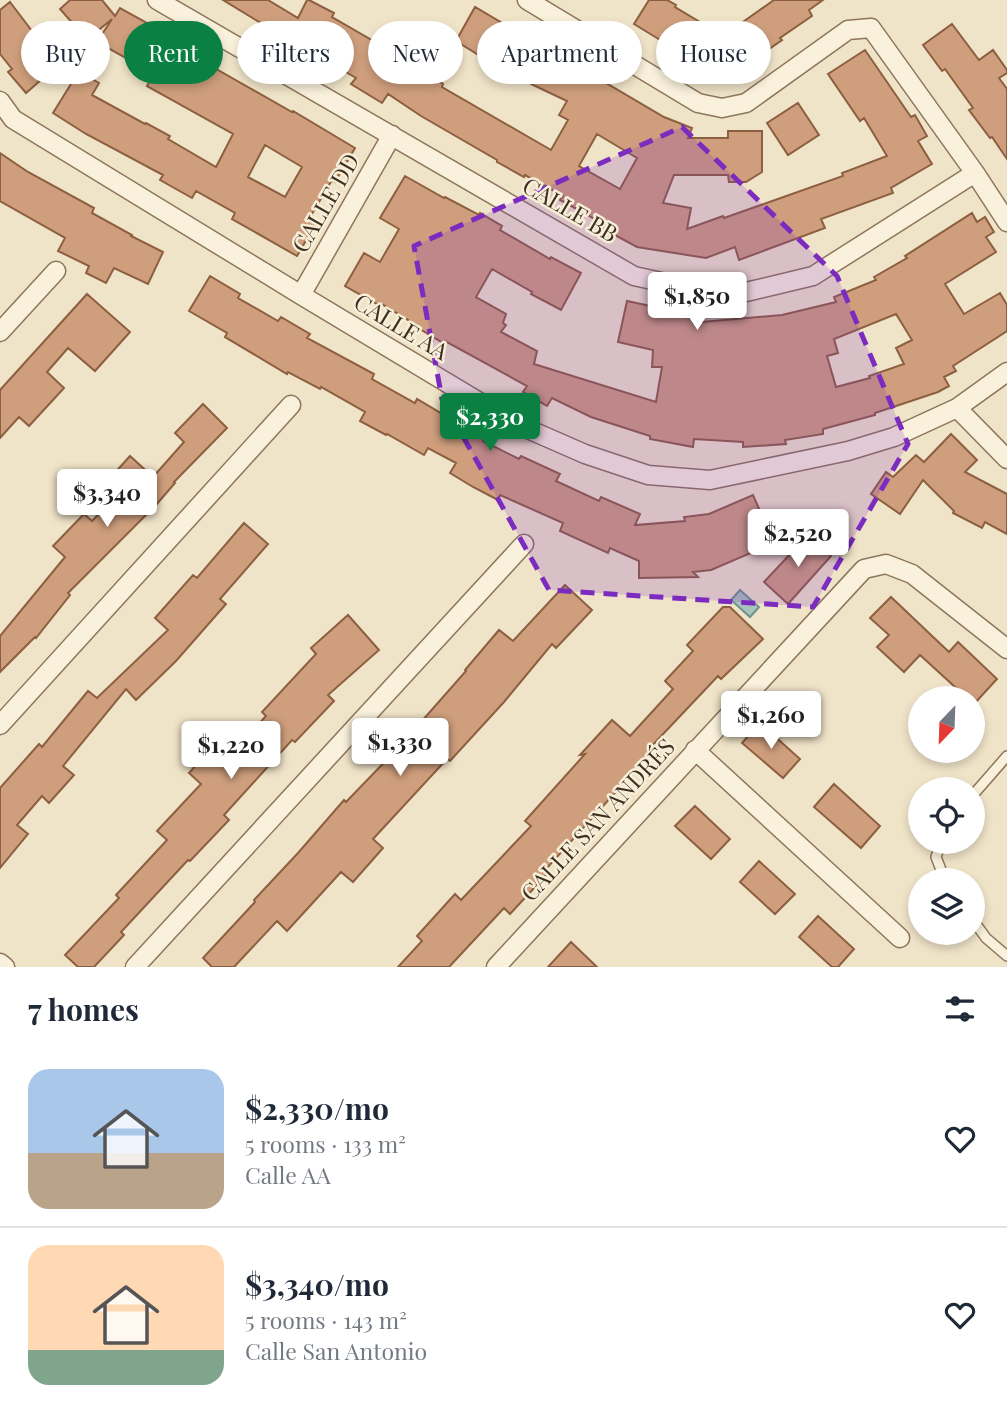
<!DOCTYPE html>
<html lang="en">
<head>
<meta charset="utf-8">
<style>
	:root { --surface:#fff; --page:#f6f6f7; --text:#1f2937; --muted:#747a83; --line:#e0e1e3; --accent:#0b8043 }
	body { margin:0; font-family:"Playfair Display",serif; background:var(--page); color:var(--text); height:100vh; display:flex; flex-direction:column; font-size:26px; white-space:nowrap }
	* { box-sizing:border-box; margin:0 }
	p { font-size:23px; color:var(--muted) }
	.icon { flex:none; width:38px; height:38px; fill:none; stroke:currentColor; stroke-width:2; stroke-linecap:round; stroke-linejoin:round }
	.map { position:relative; height:967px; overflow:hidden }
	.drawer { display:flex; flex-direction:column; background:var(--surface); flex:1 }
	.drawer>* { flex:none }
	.hud { position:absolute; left:21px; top:21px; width:966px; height:63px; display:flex; gap:14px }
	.needle { width:46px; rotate:203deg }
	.buttons { position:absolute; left:908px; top:686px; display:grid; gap:14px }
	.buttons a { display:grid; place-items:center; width:77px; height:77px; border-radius:50%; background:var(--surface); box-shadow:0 4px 10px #0003; font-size:35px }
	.price { position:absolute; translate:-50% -60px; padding:0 16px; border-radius:7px; background:#fff; color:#222; font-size:23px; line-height:46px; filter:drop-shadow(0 2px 4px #0008) }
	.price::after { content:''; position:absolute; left:50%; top:42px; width:21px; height:16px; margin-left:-10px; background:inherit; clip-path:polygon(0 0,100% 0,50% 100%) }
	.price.selected { background:var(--accent); color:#fff }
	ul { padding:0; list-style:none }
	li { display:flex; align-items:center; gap:21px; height:175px; padding:0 28px }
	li+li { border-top:2px solid var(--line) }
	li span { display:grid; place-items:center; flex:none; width:196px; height:140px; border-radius:21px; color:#555 }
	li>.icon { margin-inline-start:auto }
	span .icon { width:84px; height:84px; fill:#fffc; stroke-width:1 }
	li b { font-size:30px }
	h2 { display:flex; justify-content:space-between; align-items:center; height:84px; padding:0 28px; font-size:30px }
	.chip { padding:0 24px; border-radius:32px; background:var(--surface); box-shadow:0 4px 10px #0003; font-size:24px; line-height:63px }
	.chip.selected { background:var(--accent); color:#fff }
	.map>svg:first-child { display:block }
	.water { fill:#a9c4bc; stroke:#6f938a; stroke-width:2 }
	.building { fill:#cf9f7d; stroke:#8d5f41; stroke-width:2; fill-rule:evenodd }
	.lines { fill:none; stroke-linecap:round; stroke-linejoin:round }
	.service-casing { stroke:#8d765c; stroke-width:12 }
	.minor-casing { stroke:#8d765c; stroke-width:21 }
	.service { stroke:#faf1dc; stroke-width:9 }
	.minor { stroke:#faf1dc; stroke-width:18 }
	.marked { fill:#7b2cbf; fill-opacity:0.2; stroke:#7b2cbf; stroke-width:5; stroke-dasharray:14 9; stroke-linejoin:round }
	.labels { text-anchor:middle; stroke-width:5; stroke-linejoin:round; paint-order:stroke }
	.street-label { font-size:23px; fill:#3d2e20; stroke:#f7eed8 }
</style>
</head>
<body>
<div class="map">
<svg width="1007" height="967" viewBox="0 0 1007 967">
	<rect width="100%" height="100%" fill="#f0e4c8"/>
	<path class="water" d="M740,590L759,607L750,617L731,600Z"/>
	<path class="building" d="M70,0H102L115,16L120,8L149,24L146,29L292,112L293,111L355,148L335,182L332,180L309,219L316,223L297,256L232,219L235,213L196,191L192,198L160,180L163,175L86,134L53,113L79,71L99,83L92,95L145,124L146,123L170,136L168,139L216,167L233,134L147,86L153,75L135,64V63L97,42L112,19L89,38L83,35L60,9ZM265,145L302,167L285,197L248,177Z
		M223,0H268L298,18L307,0H309L334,13L332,17L377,43L378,40L409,59L408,60L443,84L442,87L551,150L568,120L559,115L567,101L531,84L533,80L486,57L485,59L456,41L475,7L514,30L515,29L543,43L540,48L577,66L664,117L692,128L688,138H728V131H762V172L746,182H729L728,175H674L663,203L691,208L687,229L723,216L724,218L843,176L842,173L887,156L864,118L860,121L828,74L865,50L911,117L915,115L927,136L918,141L932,164L891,188L893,193L821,219L825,228L739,260L735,247L706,258L637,247L600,227L602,223L560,200L563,196L525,175L524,177L497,162V160L421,116L388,94L382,103L351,84L356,78L313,53L311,55L285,42L287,39ZM597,134L637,158L620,189L579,166Z
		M649,0H667L676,5L675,7L720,34L701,65L634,24Z
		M774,0H823L809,10L812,16L780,38L782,40L755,59L733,29Z
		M10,2L35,35L32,37L57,66L26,93L8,72L12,69L0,54V10Z
		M952,24L979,60L993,50L1007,70V73L999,78L1007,89V159L992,137L990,138L969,110L973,108L945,69L942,71L923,45Z
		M798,103L819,135L788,155L767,123Z
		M0,153L28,172L94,208L92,213L132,235L131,236L163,252L148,284L114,268L106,283L86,273L89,266L58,251L65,238L0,201Z
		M405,176L444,198L445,197L479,215L480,213L502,226L500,230L550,259L551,257L581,273L561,310L531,294L532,292L492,269L476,297L506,314L503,323L506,325L501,332L537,351L534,364L656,402L662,367H652L653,350L618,342L627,301L674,311L703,313L702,322L782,315L836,302L834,297L876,280L874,277L907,258L905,256L972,213L977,222L985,217L994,232L986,237L996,252L945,284L964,314L1000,293L1007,305V331L953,366L956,371L944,377L949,386L938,392L875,413V415L823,429V434L785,440L786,444L743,447V442L694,439L693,447L650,439V436L591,417L552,398L547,406L523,392L527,386L445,341L443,343L415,326L416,325L380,303L379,305L345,286L364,253L380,262L399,229L380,218ZM896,314L912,340L896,348L904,364L869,376L870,378L836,387L827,356L838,353L834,339Z
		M210,276L240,294L238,298L278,321L281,317L310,334L307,338L374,374L372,379L415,403L417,399L456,422L457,420L486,436L483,441L519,459L521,456L560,474L556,481L599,501L601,497L640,514L635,525L685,521L684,517L709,514L753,495L774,543L711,570L693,572L698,577L639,578V561L610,548L608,553L560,531L563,523L500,495L498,500L473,487L450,473L456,463L428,448L424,455L387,434L386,435L360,421L365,412L321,387L320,389L288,372L287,374L225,337L227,333L189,311Z
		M87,294L130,332L95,371L68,348L47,372L64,388L29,426L19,417L0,438V390Z
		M203,404L227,428L174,482L175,483L156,505L68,593L70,595L36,638L35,637L0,672V636L65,557L53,546L84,514L92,521L114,498L102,487L130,456L153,477L184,442L175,433Z
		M951,434L977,460L965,472L1007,494V534L985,522L982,528L953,513L954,511L923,480L900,514L871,494L886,472L893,477L916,455L924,462Z
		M244,523L268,544L220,599L226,604L176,661L136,700L126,689L63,766L74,775L49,803L42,796L17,825L28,834L0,868V788L39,744L42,747L88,691L97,698L168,630L155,618L193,575L197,578Z
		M808,535L831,556L788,604L764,582Z
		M565,585L592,610L556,648L552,644L504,702L450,761L447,759L373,839L383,848L353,882L341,872L287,931L277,921L234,967H212L203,958L255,902L254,900L298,853L344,800L346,802L399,747L466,671L465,670L499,630L513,641Z
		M891,597L949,652L958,642L997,679L974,704L973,698H967L920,655L904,672L877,647L889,635L870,618Z
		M723,607H730L763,639L721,679L718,676L647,751L650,754L546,869L549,872L510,914L504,908L449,967H398L422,941L417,936L455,894L461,900L531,826L525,821L585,754L580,755L612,720L630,736L673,689L665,681L693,651L687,645Z
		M348,615L379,650L328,695L334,701L295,742L292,740L224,815L229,820L190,861L188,860L121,932L124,935L94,967H78L65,955L119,898L116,895L167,840L157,831L201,784L189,773L216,743L230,756L266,716L262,712L316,654L311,648Z
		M760,723L800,759L783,778L742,743Z
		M834,784L880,826L861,848L814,807Z
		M695,806L730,839L711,859L675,826Z
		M759,861L795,894L775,914L740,882Z
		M818,916L854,949L838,967H832L799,937Z
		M571,942L597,967H548Z"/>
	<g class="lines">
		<g class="service-casing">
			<path id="service" d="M973,795L1007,756
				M941,842L936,857L945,880
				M973,920L986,938L1007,956"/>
		</g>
		<g class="minor-casing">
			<path id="minor" d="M157,0L634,276L707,292H746L813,276L975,173
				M527,0L698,103L722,108L746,103L848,30L871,28L975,173L1007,222
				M0,101L13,119L301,295L514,423L585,454L648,475L710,480L848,451L894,437L957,408L1007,372
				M301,295L392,135
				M0,332L56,271
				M957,408L1007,459
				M0,725L291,405
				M695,750L900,938
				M0,963L5,967
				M135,967L524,544
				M496,967L864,569L886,564L912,574L1007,649"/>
		</g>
		<use href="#service" class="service"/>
		<use href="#minor" class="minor"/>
	</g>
	<path class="marked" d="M682,127L837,276L908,444L813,607L549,590L442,399L414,246Z"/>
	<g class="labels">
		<g class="street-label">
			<text transform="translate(326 203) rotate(-60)" y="8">CALLE DD</text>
			<text transform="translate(570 210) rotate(30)" y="8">CALLE BB</text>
			<text transform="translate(401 327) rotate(31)" y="8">CALLE AA</text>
			<text transform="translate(598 820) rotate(-47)" y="8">CALLE SAN ANDRÉS</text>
		</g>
	</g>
</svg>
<div class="buttons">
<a><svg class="needle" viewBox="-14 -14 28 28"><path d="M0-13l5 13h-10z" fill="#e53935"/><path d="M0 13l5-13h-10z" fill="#747a83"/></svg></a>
<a><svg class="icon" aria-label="locate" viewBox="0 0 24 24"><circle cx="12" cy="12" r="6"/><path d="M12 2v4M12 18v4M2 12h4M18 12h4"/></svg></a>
<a><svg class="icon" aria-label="layers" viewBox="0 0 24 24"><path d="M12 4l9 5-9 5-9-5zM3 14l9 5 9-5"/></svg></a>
</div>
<b class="price" style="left:697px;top:332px">$1,850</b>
<b class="price selected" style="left:490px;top:453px">$2,330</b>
<b class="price" style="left:107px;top:529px">$3,340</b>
<b class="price" style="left:798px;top:569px">$2,520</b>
<b class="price" style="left:771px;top:751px">$1,260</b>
<b class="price" style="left:400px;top:778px">$1,330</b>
<b class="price" style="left:231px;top:781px">$1,220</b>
<div class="hud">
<a class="chip">Buy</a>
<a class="chip selected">Rent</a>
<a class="chip">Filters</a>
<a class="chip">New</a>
<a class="chip">Apartment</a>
<a class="chip">House</a>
</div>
</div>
<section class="drawer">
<h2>7 homes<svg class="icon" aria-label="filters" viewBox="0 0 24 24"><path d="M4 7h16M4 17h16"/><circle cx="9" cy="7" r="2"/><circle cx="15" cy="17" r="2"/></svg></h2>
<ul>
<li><span style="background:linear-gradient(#a9c7e8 60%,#b9a48a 0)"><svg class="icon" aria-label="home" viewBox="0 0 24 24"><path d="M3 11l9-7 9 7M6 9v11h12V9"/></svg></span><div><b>$2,330/mo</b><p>5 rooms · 133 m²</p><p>Calle AA</p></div><svg class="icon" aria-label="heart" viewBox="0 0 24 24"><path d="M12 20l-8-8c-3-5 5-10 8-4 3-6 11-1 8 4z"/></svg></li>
<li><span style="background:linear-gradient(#ffd9b3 75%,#7fa58c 0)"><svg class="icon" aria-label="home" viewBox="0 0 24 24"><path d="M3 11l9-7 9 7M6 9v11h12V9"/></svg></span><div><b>$3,340/mo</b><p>5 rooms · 143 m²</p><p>Calle San Antonio</p></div><svg class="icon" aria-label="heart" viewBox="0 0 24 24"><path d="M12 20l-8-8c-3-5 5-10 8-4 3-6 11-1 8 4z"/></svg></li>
</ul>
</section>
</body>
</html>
